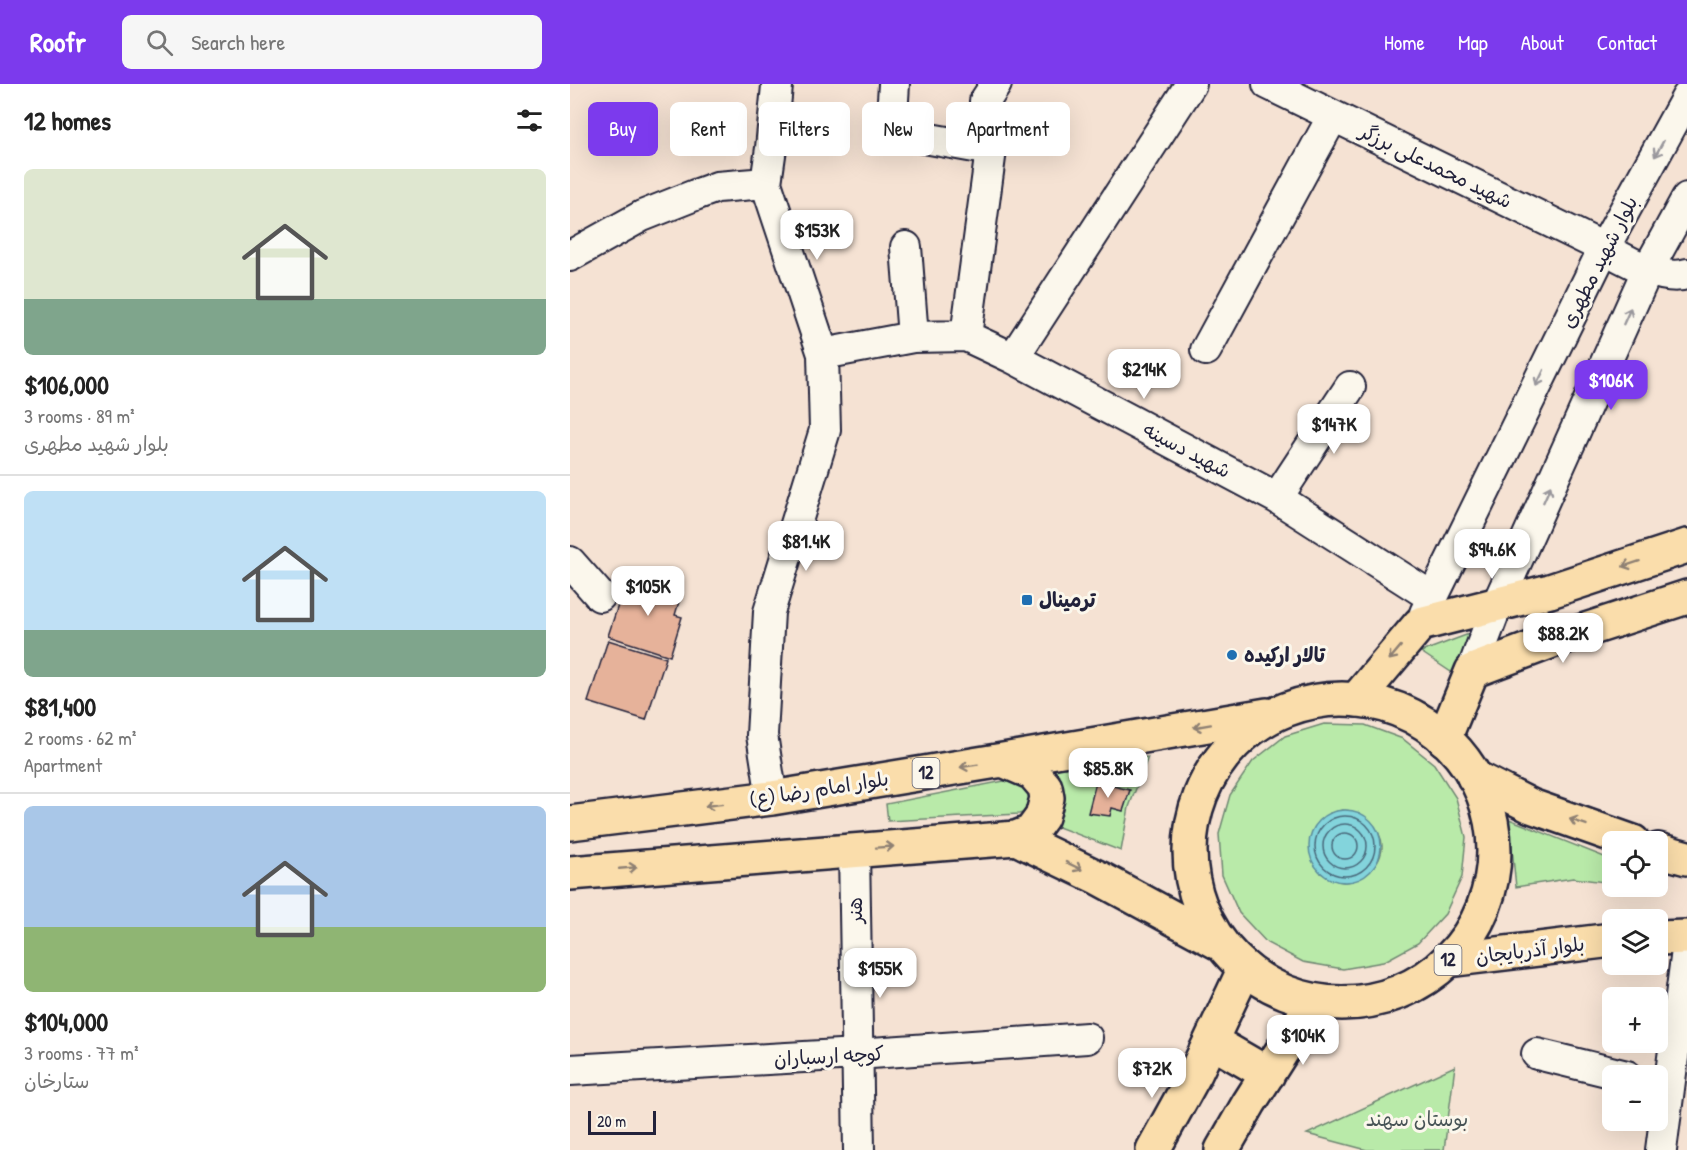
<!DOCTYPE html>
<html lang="en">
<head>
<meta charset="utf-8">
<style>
	:root { --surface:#fff; --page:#f6f6f6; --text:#222; --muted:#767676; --line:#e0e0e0; --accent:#7c3aed }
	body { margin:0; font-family:"Patrick Hand","Playpen Sans Arabic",sans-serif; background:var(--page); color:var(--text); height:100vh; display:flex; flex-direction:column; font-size:22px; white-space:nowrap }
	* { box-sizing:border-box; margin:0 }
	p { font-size:20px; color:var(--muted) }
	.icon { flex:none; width:33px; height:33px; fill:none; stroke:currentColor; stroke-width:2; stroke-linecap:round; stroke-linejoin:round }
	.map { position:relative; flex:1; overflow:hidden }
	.drawer { display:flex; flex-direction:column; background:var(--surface); width:570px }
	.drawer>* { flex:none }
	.guide { position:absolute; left:18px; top:18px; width:570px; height:54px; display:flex; gap:12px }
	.fabs { position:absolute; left:1032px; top:747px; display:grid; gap:12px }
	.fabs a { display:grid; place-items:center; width:66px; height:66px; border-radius:9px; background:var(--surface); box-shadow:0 6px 24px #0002; font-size:30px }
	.scale { position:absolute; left:18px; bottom:15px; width:68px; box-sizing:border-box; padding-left:6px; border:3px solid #22223b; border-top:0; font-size:16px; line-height:21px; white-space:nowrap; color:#22223b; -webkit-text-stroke:4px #fbf7ec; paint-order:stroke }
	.price { position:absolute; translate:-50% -51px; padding:0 14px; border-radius:12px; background:#fff; color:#222; font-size:20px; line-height:39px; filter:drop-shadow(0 2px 3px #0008) }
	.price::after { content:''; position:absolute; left:50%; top:36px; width:18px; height:14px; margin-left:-9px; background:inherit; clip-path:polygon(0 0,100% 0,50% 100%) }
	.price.current { background:var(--accent); color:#fff }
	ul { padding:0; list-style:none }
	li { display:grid; align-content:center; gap:12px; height:318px; padding:0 24px }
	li+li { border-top:2px solid var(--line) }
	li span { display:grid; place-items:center; height:186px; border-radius:9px; color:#555 }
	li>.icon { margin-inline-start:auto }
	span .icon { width:108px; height:108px; fill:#fffc; stroke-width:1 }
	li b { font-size:26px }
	h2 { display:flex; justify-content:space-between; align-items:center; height:72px; padding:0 24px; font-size:26px }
	.chip { padding:0 21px; border-radius:9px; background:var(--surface); box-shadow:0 6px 24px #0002; font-size:21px; line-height:54px }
	.chip.current { background:var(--accent); color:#fff }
	header { display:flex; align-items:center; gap:36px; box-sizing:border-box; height:84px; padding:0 30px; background:var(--accent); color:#fff }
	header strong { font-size:28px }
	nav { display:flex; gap:33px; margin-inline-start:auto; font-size:21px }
	.search { width:420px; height:54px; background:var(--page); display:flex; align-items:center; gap:15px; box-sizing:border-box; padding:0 21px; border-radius:9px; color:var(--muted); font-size:22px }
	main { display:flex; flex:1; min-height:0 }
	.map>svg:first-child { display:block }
	.green { fill:#b9eaa9; stroke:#6e8672; stroke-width:1.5; fill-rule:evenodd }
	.water { fill:#83d4dc; stroke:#5c8d9c; stroke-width:1.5 }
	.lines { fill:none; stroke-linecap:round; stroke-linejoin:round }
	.shore { stroke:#49697b; stroke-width:1.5 }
	.building { fill:#e6b29a; stroke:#22223b; stroke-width:1.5 }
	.minor-casing { stroke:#22223b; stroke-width:34 }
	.major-casing { stroke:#22223b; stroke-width:38 }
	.highway-casing { stroke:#22223b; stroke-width:38 }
	.minor { stroke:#fbf7ec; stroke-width:30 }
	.major { stroke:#faddab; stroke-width:33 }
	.highway { stroke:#faddab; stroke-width:33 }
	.oneway { stroke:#99979c }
	.oneway2 { stroke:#8e8073 }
	.poi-dot { fill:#1f6fb2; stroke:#fbf7ec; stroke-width:2 }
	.labels { text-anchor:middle; stroke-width:6; stroke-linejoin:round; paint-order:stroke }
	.shield { fill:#fbf7ec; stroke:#636270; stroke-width:1.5 }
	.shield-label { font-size:18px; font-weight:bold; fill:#22223b }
	.street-label { font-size:20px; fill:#22223b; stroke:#fbf7ec }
	.poi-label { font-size:20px; font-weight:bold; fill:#22223b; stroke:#fbf7ec; text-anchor:start }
	.park-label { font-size:20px; fill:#485456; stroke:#fbf7ec }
</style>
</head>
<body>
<header>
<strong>Roofr</strong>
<div class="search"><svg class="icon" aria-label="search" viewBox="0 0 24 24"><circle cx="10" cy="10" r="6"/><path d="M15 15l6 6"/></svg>Search here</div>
<nav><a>Home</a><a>Map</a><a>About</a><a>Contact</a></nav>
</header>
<main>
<section class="drawer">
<h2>12 homes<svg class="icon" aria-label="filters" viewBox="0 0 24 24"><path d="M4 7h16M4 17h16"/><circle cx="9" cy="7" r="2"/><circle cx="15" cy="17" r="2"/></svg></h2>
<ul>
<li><span style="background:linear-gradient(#dfe7d0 70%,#7fa58c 0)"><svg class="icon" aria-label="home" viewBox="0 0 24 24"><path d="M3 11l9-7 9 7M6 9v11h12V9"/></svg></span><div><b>$106,000</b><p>3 rooms · 89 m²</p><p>بلوار شهید مطهری</p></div></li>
<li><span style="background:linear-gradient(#bfe0f5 75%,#7fa58c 0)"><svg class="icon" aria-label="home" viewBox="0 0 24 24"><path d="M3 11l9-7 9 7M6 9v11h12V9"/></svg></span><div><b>$81,400</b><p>2 rooms · 62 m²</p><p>Apartment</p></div></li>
<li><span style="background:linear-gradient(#a9c7e8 65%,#8fb573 0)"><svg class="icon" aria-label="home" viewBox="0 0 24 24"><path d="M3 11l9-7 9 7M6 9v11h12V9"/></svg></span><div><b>$104,000</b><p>3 rooms · 77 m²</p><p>ستارخان</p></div></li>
</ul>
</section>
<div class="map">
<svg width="1117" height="1066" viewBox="0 0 1117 1066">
	<rect width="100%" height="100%" fill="#f5e2d3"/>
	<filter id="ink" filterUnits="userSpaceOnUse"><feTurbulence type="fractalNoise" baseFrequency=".0167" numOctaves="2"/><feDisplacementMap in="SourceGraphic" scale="12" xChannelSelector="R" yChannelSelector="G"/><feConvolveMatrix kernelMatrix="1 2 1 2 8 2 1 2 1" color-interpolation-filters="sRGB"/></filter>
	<g filter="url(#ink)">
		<path class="green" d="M899,550L890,594L851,568Z
			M754,640L795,641L833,655L864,680L886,714L896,753L892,793L875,830L848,859L813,878L773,885L733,878L697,859L669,829L652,791L649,750L660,711L683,677L715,652ZM772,726C783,726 787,730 796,737C800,741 807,746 809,750C821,773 795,799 773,798C765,797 758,793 751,789L760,729Z
			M578,673L559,723L551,767L478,739L470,688L539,675Z
			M434,697C451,698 454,704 465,715L456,728L449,730L318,737L316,720Z
			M939,735L1042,776V799L1003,794L946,803Z
			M885,982L874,1066H797L737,1050Z"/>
		<path class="water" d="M739 762a36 36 0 1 1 72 0a36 36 0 1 1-72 0Z"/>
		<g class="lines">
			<path class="shore" d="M745 762a30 30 0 1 1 60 0a30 30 0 1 1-60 0Z
				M753 762a22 22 0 1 1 44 0a22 22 0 1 1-44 0Z
				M762 762a13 13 0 1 1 26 0a13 13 0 1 1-26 0Z"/>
		</g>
		<path class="building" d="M77,493L101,501L99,507L111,511L105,531L112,533L100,572L38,552L51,512L57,514L64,495L75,499Z
			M38,556L96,574L76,636L18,618Z
			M526,698L560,706L553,727L542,724L540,732L518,729Z"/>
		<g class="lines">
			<g class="minor-casing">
				<path id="minor" d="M324,0L321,48L421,66
					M698,0L1034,164C1056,176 1092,198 1117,190
					M336,163L343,253
					M0,172L72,132L125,111L147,103L196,99
					M396,252L421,66L415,17L426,0
					M636,266L763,32
					M253,270L343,253L396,252L443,274L707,414L862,513
					M443,274L621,0
					M707,414L780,303
					M0,478L30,512
					M855,529L1034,164L1117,13
					M902,587L927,521L1077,187L1117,114
					M202,714L192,651L199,528L255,346L253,270L196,99L201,64L207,2
					M284,766L289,1066
					M967,970L1057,992
					M0,986L287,970L517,954
					M1091,1066L1117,866"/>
			</g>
			<g class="major-casing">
				<path id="major" d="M786,616L850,540L980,507L1117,462
					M874,655L902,587L982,557L1117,513
					M904,693L961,722L1063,758
					M1088,766L1117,774
					M1088,854L1117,853
					M878,876L1042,856
					M641,957L698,990
					M583,1066L626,988L675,884
					M652,1066L679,1019L744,917"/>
			</g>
			<g class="highway-casing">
				<path id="highway" d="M620 767a152 152 0 1 1 304 0a152 152 0 1 1-304 0Z
					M433,676L463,689L475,703L477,714L472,733L461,748L446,754
					M0,739L202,714L433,676L697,631
					M0,789L446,754L529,794L651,860"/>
			</g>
			<use href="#minor" class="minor"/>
			<use href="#major" class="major"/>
			<use href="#highway" class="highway"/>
		</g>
		<defs><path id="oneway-shaft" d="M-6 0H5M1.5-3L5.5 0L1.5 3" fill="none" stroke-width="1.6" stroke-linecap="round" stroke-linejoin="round" transform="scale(1.5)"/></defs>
		<g class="oneway">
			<use href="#oneway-shaft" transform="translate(1089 65) rotate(119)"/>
			<use href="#oneway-shaft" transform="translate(1057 232) rotate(-66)"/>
			<use href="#oneway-shaft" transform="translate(970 294) rotate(116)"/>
			<use href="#oneway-shaft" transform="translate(977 410) rotate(-66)"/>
		</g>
		<g class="oneway2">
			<use href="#oneway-shaft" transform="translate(1061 480) rotate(162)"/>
			<use href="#oneway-shaft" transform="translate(825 569) rotate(130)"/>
			<use href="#oneway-shaft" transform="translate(632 642) rotate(170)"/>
			<use href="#oneway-shaft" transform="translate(399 682) rotate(171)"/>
			<use href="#oneway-shaft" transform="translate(144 721) rotate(173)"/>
			<use href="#oneway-shaft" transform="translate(1008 738) rotate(-161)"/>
			<use href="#oneway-shaft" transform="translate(315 763) rotate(-4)"/>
			<use href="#oneway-shaft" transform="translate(504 782) rotate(26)"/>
			<use href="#oneway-shaft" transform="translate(58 784) rotate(-5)"/>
		</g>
	</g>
	<g class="poi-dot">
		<rect x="451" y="510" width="12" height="12" rx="3"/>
		<circle cx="662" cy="571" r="6"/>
	</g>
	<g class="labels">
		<g class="shield">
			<rect x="342.5" y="674" width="27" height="30" rx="4.5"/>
			<rect x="864.5" y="861" width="27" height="30" rx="4.5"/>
		</g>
		<g class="shield-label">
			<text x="356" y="695">12</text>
			<text x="878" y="882">12</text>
		</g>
		<g class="street-label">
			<text transform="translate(866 82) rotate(26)" y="7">شهید محمدعلی برزگر</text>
			<text transform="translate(1029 178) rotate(-63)" y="7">بلوار شهید مطهری</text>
			<text transform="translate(617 366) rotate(28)" y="7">شهید دسینه</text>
			<text transform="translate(249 705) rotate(-9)" y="7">بلوار امام رضا (ع)</text>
			<text transform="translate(285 826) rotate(-91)" y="7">هنر</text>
			<text transform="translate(960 866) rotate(-7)" y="7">بلوار آذربایجان</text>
			<text transform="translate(259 972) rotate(-3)" y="7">کوچه ارسباران</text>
		</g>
		<g class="poi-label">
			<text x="469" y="523">ترمینال</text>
			<text x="674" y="578">تالار ارکیده</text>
		</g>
		<g class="park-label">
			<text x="847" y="1042">بوستان سهند</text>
		</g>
	</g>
</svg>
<div class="fabs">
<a><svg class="icon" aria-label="locate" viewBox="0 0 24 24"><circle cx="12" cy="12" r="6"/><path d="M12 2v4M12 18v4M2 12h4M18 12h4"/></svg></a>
<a><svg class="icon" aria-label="layers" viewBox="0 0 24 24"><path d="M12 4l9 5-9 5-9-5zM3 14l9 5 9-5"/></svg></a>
<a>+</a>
<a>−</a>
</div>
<div class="scale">20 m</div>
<b class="price" style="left:247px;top:177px">$153K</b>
<b class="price" style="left:574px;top:316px">$214K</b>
<b class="price current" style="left:1041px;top:327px">$106K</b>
<b class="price" style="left:764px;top:371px">$147K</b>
<b class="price" style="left:236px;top:488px">$81.4K</b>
<b class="price" style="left:922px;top:496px">$94.6K</b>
<b class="price" style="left:78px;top:533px">$105K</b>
<b class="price" style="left:993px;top:580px">$88.2K</b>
<b class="price" style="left:538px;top:715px">$85.8K</b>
<b class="price" style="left:310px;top:915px">$155K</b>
<b class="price" style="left:733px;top:982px">$104K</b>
<b class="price" style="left:582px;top:1015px">$72K</b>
<div class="guide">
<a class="chip current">Buy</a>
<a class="chip">Rent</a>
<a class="chip">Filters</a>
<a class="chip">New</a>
<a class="chip">Apartment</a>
</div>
</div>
</main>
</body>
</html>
